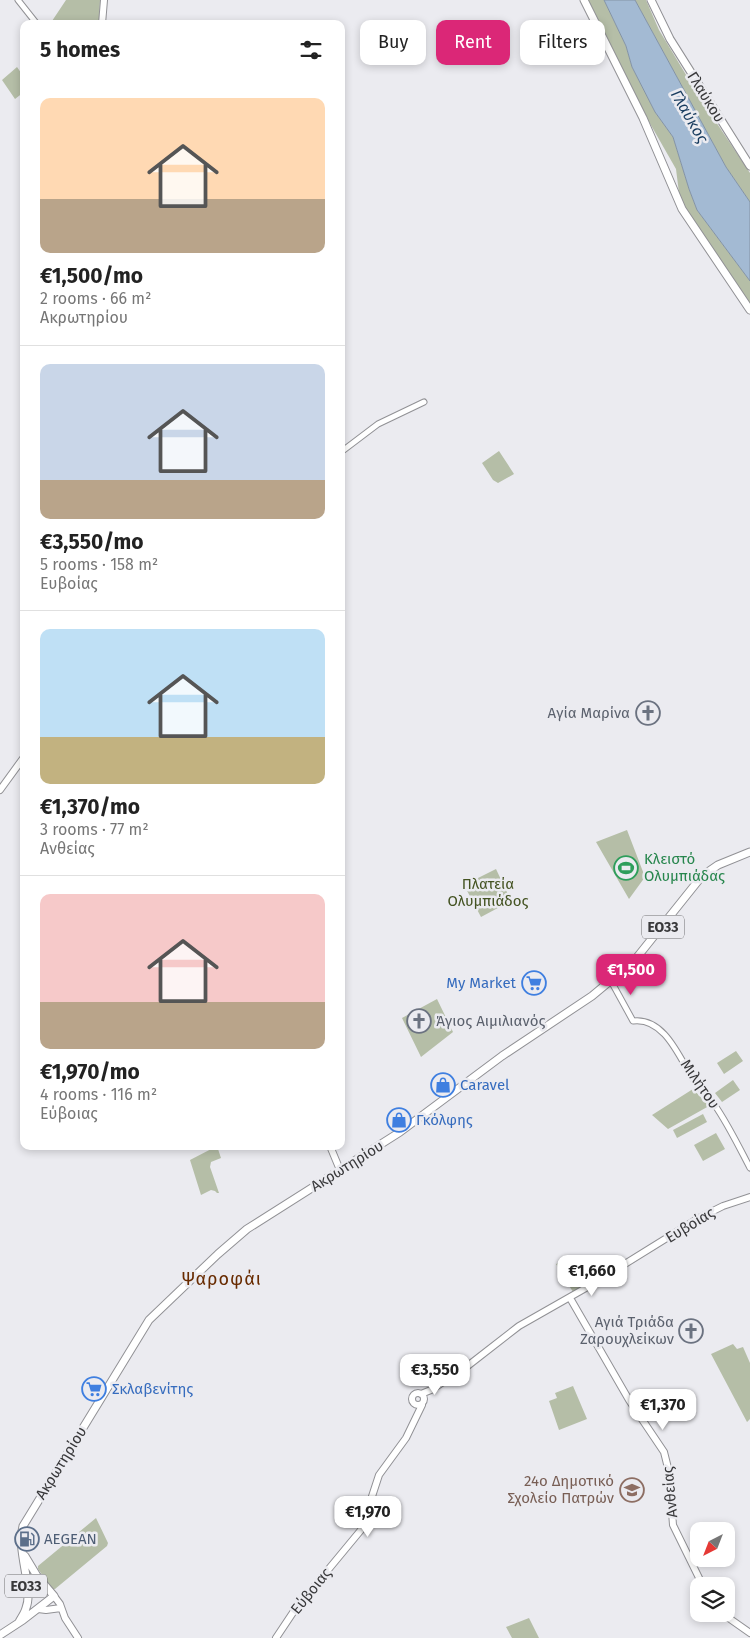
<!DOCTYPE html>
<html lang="en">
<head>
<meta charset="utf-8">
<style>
	:root { --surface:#fff; --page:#f2f2f2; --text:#222; --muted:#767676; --line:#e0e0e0; --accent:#db2777 }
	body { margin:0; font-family:"Fira Sans",sans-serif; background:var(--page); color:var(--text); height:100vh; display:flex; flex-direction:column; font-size:19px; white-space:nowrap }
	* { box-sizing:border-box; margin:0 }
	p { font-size:16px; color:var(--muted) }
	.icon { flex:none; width:28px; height:28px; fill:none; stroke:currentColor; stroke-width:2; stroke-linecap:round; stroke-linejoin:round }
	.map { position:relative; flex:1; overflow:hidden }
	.details { position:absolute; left:20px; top:20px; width:325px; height:1130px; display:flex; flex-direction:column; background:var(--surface); border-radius:10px; box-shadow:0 2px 8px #0003 }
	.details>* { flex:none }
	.banner { position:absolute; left:360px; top:20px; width:315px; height:45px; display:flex; gap:10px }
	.needle { width:32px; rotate:222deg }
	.controls { position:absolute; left:690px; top:1522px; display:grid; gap:10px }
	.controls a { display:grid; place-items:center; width:45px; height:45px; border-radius:10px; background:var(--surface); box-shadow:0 2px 8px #0003; font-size:25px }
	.price { position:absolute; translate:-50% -42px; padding:0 11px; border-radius:10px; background:#fff; color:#222; font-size:16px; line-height:32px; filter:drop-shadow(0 1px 2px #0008) }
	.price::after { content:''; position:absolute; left:50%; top:30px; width:15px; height:11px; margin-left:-8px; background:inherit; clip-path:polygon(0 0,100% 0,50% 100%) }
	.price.active { background:var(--accent); color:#fff }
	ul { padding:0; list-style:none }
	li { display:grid; align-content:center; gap:10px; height:265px; padding:0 20px }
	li+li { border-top:1px solid var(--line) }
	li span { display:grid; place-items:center; height:155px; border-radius:10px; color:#555 }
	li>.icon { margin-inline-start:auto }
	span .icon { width:90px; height:90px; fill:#fffc; stroke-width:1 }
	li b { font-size:21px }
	h2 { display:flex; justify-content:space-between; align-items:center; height:60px; padding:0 20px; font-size:21px }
	.pill { padding:0 18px; border-radius:10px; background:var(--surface); box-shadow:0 2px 8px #0003; font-size:18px; line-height:45px }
	.pill.active { background:var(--accent); color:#fff }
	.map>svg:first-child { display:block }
	.green { fill:#b5bea7 }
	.water { fill:#a3bad3; stroke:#8393a5 }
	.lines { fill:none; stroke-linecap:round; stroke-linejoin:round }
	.tertiary-casing { stroke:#919195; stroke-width:7 }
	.secondary-casing { stroke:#919195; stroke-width:8 }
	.primary-casing { stroke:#919195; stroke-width:9 }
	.tertiary { stroke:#fff; stroke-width:5 }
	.secondary { stroke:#fff; stroke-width:6 }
	.primary { stroke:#fff; stroke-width:7 }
	.labels { text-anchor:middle; stroke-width:5; stroke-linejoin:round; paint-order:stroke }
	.shield { fill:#ebebf0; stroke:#6e6e71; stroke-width:1 }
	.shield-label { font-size:14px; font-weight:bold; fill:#39393b }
	.street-label { font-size:15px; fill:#39393b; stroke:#ebebf0 }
	.worship-label { font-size:15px; fill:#5b616d; stroke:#ebebf0; text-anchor:end }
	.leisure-label { font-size:15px; fill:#27864d; stroke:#ebebf0; text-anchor:start }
	.park-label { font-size:15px; fill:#445322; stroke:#ebebf0 }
	.shop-label { font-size:15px; fill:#366cbe; stroke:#ebebf0; text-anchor:start }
	.education-label { font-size:15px; fill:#785e54; stroke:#ebebf0; text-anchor:end }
	.service-label { font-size:15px; fill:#4e5e75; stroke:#ebebf0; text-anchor:start }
	.water-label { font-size:16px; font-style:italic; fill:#173b5e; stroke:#ebebf0 }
	.quarter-label { font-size:18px; letter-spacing:1px; fill:#682b00; stroke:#ebebf0 }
</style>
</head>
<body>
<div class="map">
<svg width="750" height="1638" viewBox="0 0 750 1638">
	<rect width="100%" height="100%" fill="#ebebf0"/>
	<path class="green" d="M66,0H100L99,24H50Z
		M588,0H604L626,46L632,67L655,112L673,137L689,189L697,210L750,281V304L687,211L679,193L676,169L636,99Z
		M635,0H646L659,30L700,98L750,173V202L726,167Z
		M17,67L24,77V92L15,99L2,80Z
		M499,451L514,474L498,483L493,480L482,463Z
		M627,830L645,877L629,899L596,842Z
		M496,869L511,901L481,917L464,885Z
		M437,999L453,1032L421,1057L402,1018Z
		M736,1051L743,1061L724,1074L717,1063Z
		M733,1080L740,1090L722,1102L715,1093Z
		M693,1089L709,1106L668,1129L652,1115Z
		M703,1114L707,1122L677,1138L673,1130Z
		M716,1133L725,1149L703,1161L694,1145Z
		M217,1146L221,1158L211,1162L210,1167L219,1193H217L215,1191L211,1190L201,1195L190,1160Z
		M579,1255L590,1282L573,1292L556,1264Z
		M733,1344L737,1349L743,1347L750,1363V1419L747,1422L711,1354Z
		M573,1386L587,1419L559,1430L549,1401L557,1398L555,1393Z
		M96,1518L108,1543L107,1546L55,1589H52L38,1569V1566Z
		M529,1618L539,1638H512L506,1627Z"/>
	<path class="water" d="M604,0H635L726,167L750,202V281L697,210L689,189L673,137L655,112L632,67L626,46Z"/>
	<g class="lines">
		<g class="tertiary-casing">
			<path id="tertiary" d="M18,0L37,24
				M341,452L378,424L424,402
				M611,981L633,1021C665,1017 680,1059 694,1081C700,1090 709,1096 714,1104C728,1124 739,1147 750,1168"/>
		</g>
		<g class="secondary-casing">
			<path id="secondary" d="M102,24L104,0
				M0,790L24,757
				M330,1146L340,1170
				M570,1298L629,1400L664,1452L669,1472L673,1525L703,1586
				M412 1399a6 6 0 1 1 12 0a6 6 0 1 1-12 0Z
				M421,1394L431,1390L465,1368L519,1326L591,1285L699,1218L723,1206L750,1197
				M54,1596L60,1604L65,1618L78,1638
				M38,1609L46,1610L61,1608
				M723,1614L750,1633
				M276,1638L294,1611L361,1530L379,1475L406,1438L422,1405"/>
		</g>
		<g class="primary-casing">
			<path id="primary" d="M584,0L643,118L682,209L750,310
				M651,0L670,39L750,166
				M19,1622C21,1618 25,1613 26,1608C34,1588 16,1551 23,1526L149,1320L218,1254L247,1229L400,1132L502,1056L592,996L634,961L702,876L718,865L750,852
				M0,1635L23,1620L54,1596L37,1576L25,1556"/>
		</g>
		<use href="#tertiary" class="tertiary"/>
		<use href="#secondary" class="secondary"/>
		<use href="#primary" class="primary"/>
	</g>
	<defs>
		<g id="church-ring" transform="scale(1.25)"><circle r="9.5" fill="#ebebf0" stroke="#6b7280" stroke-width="1.5"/><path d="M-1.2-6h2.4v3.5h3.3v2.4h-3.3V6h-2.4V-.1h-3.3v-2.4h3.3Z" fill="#6b7280"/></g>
		<g id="stadium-ring" transform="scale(1.25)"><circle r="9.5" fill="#ebebf0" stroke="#2e9e5b" stroke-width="1.5"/><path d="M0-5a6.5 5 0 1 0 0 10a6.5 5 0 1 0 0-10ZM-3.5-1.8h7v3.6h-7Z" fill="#2e9e5b"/></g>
		<g id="supermarket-ring" transform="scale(1.25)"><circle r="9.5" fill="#ebebf0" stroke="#3f7fe0" stroke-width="1.5"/><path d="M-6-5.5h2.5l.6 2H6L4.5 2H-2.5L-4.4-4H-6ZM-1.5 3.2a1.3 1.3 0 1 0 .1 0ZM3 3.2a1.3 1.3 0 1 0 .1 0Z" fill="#3f7fe0"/></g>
		<g id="shop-ring" transform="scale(1.25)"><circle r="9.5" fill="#ebebf0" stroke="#3f7fe0" stroke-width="1.5"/><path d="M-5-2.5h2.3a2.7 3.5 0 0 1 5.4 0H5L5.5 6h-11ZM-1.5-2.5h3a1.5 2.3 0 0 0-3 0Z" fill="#3f7fe0"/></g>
		<g id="school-ring" transform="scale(1.25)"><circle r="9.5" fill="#ebebf0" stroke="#8d6e63" stroke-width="1.5"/><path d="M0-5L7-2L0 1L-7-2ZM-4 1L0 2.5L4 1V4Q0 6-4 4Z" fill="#8d6e63"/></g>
		<g id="fuel-ring" transform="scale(1.25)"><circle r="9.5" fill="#ebebf0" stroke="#5c6f8a" stroke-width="1.5"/><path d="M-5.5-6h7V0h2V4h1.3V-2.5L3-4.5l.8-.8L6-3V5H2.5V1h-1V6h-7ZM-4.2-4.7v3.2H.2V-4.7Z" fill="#5c6f8a"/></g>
	</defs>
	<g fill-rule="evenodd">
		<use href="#church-ring" x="648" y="713"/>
		<use href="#stadium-ring" x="626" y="868"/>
		<use href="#supermarket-ring" x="534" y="983"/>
		<use href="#church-ring" x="419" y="1021"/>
		<use href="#shop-ring" x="443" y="1085"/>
		<use href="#shop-ring" x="399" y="1120"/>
		<use href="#church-ring" x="691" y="1331"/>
		<use href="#supermarket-ring" x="94" y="1389"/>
		<use href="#school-ring" x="632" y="1490"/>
		<use href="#fuel-ring" x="27" y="1539"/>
	</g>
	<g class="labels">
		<g class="shield">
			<rect x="642" y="915.5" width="42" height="23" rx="4"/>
			<rect x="5" y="1574.5" width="42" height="23" rx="4"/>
		</g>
		<g class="shield-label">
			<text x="663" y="932">ΕΟ33</text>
			<text x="26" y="1591">ΕΟ33</text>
		</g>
		<g class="street-label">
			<text transform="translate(706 97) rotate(58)" y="5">Γλαύκου</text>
			<text transform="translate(700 1084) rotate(55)" y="5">Μιλήτου</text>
			<text transform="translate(347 1166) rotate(-32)" y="5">Ακρωτηρίου</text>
			<text transform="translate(690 1225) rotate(-31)" y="5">Ευβοίας</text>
			<text transform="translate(61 1463) rotate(-58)" y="5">Ακρωτηρίου</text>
			<text transform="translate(670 1492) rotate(-95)" y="5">Ανθείας</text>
			<text transform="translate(311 1591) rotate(-51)" y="5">Εύβοιας</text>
		</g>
		<g class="worship-label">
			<text x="630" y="718">Αγία Μαρίνα</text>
			<text x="436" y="1026" text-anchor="start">Άγιος Αιμιλιανός</text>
			<text x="674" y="1327">Αγιά Τριάδα<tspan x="674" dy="17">Ζαρουχλείκων</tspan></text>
		</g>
		<g class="leisure-label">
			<text x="644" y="864">Κλειστό<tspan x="644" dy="17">Ολυμπιάδας</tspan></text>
		</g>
		<g class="park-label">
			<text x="488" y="889">Πλατεία<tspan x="488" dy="17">Ολυμπιάδος</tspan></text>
		</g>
		<g class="shop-label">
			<text x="516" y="988" text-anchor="end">My Market</text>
			<text x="460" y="1090">Caravel</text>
			<text x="416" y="1125">Γκόλφης</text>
			<text x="112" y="1394">Σκλαβενίτης</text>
		</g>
		<g class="education-label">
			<text x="614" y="1486">24ο Δημοτικό<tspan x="614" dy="17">Σχολείο Πατρών</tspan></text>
		</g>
		<g class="service-label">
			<text x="44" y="1544">AEGEAN</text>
		</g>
		<g class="water-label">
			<text transform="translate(690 116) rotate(60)" y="6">Γλαύκος</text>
		</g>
		<g class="quarter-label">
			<text x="222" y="1285">Ψαροφάι</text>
		</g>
	</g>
</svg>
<div class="controls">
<a><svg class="needle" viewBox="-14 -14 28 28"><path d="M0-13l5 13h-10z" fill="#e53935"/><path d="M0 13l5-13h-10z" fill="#767676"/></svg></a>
<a><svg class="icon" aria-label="layers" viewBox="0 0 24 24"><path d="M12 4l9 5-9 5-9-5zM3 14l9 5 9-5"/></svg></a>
</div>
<b class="price active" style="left:631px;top:996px">€1,500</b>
<b class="price" style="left:592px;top:1297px">€1,660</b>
<b class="price" style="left:435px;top:1396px">€3,550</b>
<b class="price" style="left:663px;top:1431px">€1,370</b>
<b class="price" style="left:368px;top:1538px">€1,970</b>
<div class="banner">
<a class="pill">Buy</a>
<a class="pill active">Rent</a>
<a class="pill">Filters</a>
</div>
<section class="details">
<h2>5 homes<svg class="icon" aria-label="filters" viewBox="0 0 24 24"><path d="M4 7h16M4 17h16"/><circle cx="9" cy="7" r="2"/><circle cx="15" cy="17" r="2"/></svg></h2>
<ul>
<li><span style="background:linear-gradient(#ffd9b3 65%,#b9a48a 0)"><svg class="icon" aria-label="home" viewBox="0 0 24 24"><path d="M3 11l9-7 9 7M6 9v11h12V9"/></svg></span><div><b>€1,500/mo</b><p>2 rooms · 66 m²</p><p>Ακρωτηρίου</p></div></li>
<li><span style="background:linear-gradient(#c9d6e8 75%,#b9a48a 0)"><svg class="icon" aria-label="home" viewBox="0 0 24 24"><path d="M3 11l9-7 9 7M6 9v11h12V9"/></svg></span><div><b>€3,550/mo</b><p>5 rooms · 158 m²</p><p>Ευβοίας</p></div></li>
<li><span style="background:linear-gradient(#bfe0f5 70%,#c2b280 0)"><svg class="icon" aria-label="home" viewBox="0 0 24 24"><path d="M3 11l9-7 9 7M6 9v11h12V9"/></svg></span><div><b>€1,370/mo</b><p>3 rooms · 77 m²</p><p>Ανθείας</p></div></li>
<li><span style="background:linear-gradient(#f6c9c9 70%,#b9a48a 0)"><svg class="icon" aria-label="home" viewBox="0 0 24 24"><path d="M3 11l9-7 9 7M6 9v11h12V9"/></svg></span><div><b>€1,970/mo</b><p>4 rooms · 116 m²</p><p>Εύβοιας</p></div></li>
</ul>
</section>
</div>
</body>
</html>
